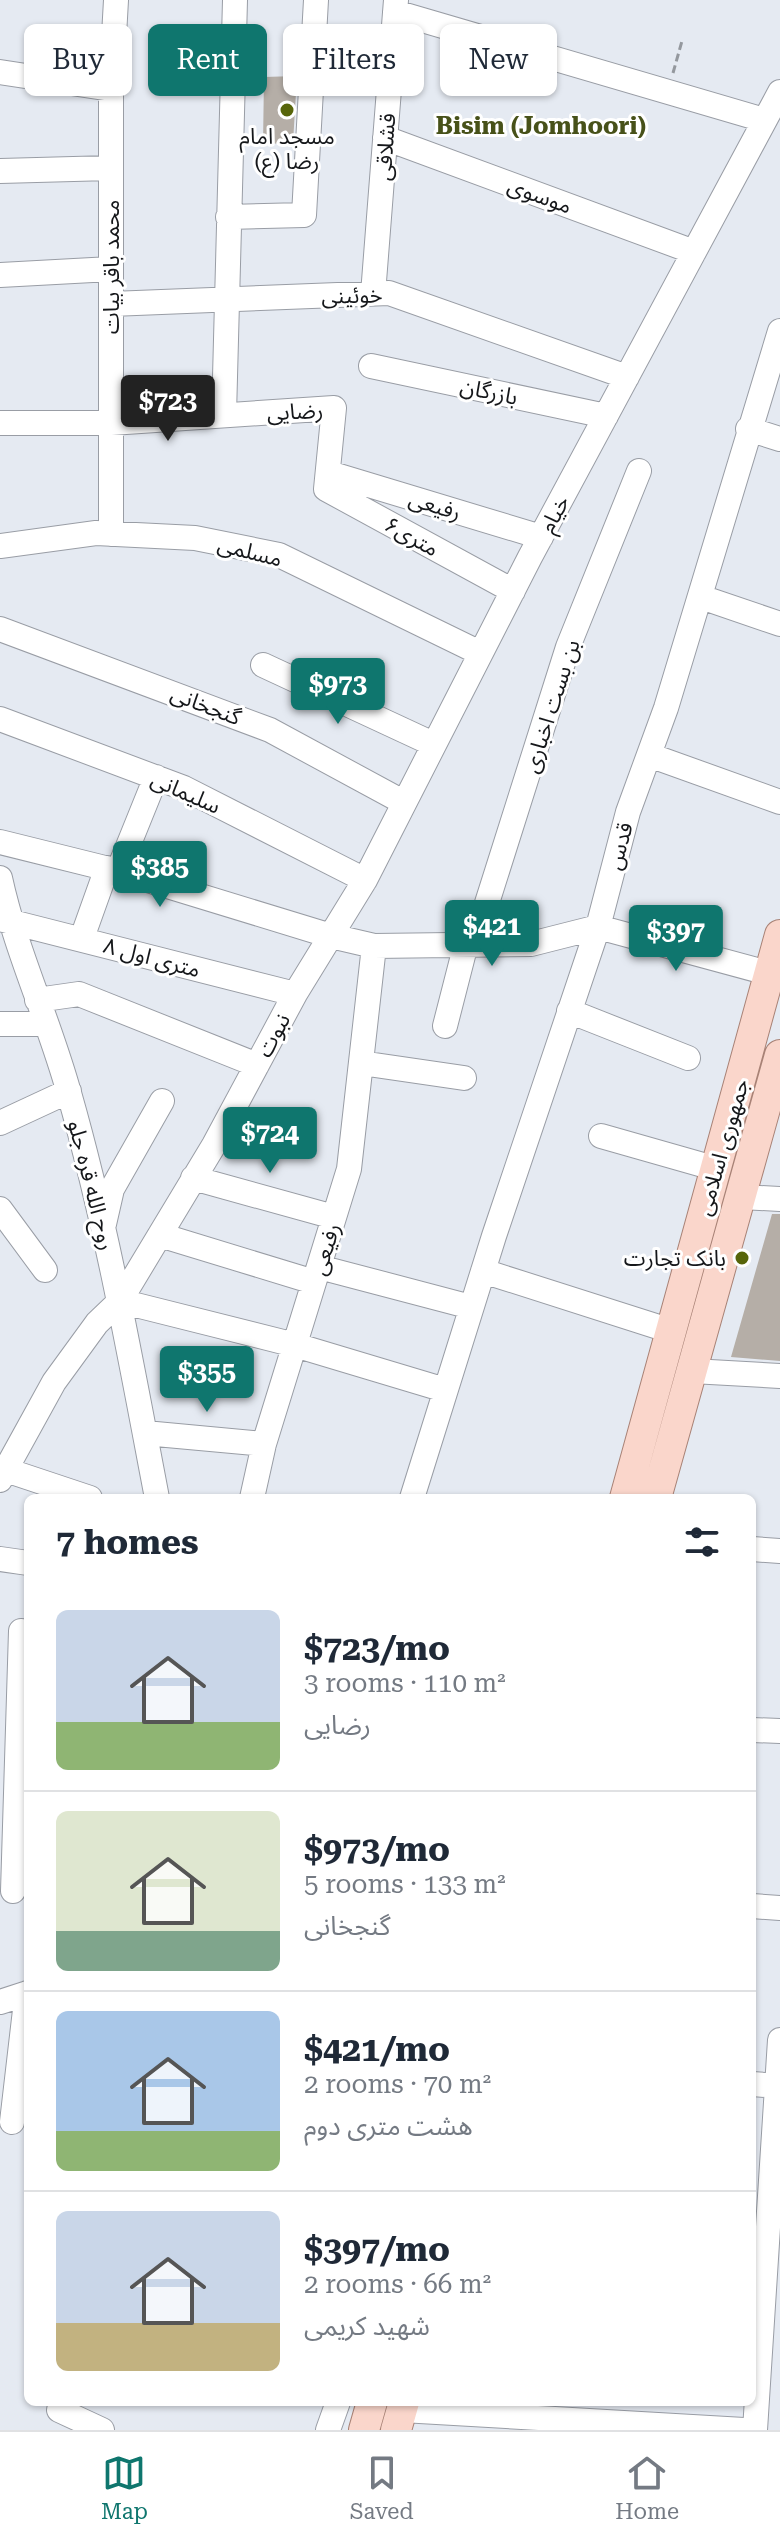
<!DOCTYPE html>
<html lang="en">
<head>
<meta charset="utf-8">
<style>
	:root { --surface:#fff; --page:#f2f2f3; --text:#1f2937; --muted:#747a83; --line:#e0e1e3; --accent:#0f766e }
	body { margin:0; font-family:"Roboto Serif","Noto Sans Arabic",serif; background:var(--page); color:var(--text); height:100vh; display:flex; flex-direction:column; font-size:30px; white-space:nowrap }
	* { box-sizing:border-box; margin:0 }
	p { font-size:26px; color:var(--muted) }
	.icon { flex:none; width:44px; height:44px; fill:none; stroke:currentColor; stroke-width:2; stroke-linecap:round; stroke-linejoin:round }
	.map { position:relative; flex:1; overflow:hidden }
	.details { position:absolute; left:24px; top:1494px; width:732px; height:912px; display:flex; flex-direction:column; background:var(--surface); border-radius:12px; box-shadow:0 2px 6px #0004 }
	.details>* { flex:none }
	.guide { position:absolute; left:24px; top:24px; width:732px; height:72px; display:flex; gap:16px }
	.price { position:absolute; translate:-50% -68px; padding:0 18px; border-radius:8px; background:var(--accent); color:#fff; font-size:26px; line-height:52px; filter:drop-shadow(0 2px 4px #0008) }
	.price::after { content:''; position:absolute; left:50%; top:48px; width:24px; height:18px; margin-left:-12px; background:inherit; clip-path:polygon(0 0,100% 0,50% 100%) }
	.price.selected { background:#222; color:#fff }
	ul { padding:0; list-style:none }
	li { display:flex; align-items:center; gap:24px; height:200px; padding:0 32px }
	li+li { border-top:2px solid var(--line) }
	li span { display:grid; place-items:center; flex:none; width:224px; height:160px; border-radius:12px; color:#555 }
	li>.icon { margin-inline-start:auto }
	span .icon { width:96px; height:96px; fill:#fffc; stroke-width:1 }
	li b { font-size:34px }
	h2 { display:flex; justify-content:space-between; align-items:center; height:96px; padding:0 32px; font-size:34px }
	.chip { padding:0 28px; border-radius:12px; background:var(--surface); box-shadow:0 2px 6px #0004; font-size:28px; line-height:72px }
	.chip.selected { background:var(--accent); color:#fff }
	.menu { display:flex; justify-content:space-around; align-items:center; height:112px; border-top:2px solid var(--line); background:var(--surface); font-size:22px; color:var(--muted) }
	.menu a { display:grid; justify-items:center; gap:4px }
	.menu .selected { color:var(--accent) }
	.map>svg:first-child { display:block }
	.building { fill:#b5aea7 }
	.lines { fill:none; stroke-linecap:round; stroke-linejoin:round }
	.minor-casing { stroke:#999da5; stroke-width:26 }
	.major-casing { stroke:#a88276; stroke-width:32 }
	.path { stroke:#94989e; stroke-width:3; stroke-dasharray:8 4; stroke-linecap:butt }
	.minor { stroke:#fff; stroke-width:24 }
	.major { stroke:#fad6cb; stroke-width:30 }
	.poi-dot { fill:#57650a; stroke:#fff; stroke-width:3 }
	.labels { text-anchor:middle; stroke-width:6; stroke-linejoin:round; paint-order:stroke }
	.poi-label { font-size:22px; fill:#15171a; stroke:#fff }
	.street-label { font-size:22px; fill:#15171a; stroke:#fff }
	.neighbourhood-label { font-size:24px; font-weight:bold; fill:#475119; stroke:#fff }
</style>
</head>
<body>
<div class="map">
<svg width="780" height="2430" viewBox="0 0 780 2430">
	<rect width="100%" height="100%" fill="#e5eaf2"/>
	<path class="building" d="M297,76L293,143L263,144L264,77Z
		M772,1214H780V1361L731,1357Z"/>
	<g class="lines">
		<g class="minor-casing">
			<path id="minor" d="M395,12L764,120
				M0,72L111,89
				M385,138L694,252
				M0,171L110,168
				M228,217L304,215L316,0
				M0,275L111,269
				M373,294L396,0
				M111,304L389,293L627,377
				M371,366L606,416
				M224,415L235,0
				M0,423H111L334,408L326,489L513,591
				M748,429L780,439
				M329,473L541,537
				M111,534V89L116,0
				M0,546L96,533L195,538L279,555L480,653
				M701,597L780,624
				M0,629L270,730L403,802
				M263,665L433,744
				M0,719L184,788L365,880
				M649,755L780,802
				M0,842L125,873L331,936L374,946L531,944L598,927L768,973
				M118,871L156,777
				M0,878C16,952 49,1020 69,1093C107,1226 131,1362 157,1498
				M0,919L295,994
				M82,938L107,868
				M474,944L568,647L639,471
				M37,1000L79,994L257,1065
				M569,1011L688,1058
				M0,1024H45
				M445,1026L466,944
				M361,1063L464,1078
				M0,1123L69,1091
				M601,1136L717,1169
				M193,1178L334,1217
				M741,1197L780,1199
				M0,1209L45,1270
				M104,1224L112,1189L162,1101
				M160,1235L314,1282
				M319,1267L471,1307
				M483,1271L671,1331
				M120,1301L295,1345L445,1390
				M692,1371L780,1376
				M145,1433L264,1444
				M0,1468L90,1498
				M0,1480L54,1382L97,1323L120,1301L214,1145L295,994L365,880L530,557L780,92
				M252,1498L264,1444L349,1169L374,946
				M412,1498L494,1236L598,927L628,812L666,708L780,331
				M752,1549L780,1551
				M0,1559L28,1563
				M752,1730L780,1731
				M13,1891L21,1631
				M752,1906L780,1908
				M0,2002L28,1993
				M752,2084L780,2086
				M12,2122L27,1993
				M59,2410L102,2430
				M402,2410L744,2430
				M328,2430L338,2402
				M755,2430L780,2040"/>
		</g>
		<g class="major-casing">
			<path id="major" d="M625,1498L780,935
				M656,1498L780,1055
				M364,2430L372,2402
				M396,2430L404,2402"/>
		</g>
		<path class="path" d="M673,73L682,41"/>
		<use href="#minor" class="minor"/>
		<use href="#major" class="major"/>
	</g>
	<g class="poi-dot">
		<circle cx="287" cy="110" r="8"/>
		<circle cx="742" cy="1258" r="8"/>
	</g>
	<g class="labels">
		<g class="poi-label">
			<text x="287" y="144">مسجد امام<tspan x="287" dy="25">رضا (ع)</tspan></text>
			<text x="726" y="1266" text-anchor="end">بانک تجارت</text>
		</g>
		<g class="street-label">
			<text transform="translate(385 147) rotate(-86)" y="8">قشلاقی</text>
			<text transform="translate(540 195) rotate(20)" y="8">موسوی</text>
			<text transform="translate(111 267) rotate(-90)" y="8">محمد باقر بیات</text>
			<text transform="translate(352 295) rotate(-1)" y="8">خوئینی</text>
			<text transform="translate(489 391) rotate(12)" y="8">بازرگان</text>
			<text transform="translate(295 411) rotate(-3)" y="8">رضایی</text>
			<text transform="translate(435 505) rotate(17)" y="8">رفیعی</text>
			<text transform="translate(554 514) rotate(-62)" y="8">خیام</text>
			<text transform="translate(412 536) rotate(29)" y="8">۶متری</text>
			<text transform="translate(250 551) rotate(14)" y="8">مسلمی</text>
			<text transform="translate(206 705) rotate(21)" y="8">گنجخانی</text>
			<text transform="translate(551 706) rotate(-72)" y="8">بن بست اخباری</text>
			<text transform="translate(186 792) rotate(24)" y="8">سلیمانی</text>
			<text transform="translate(619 846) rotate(-75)" y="8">قدس</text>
			<text transform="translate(152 957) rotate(15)" y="8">۸ متری اول</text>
			<text transform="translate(273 1035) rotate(-62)" y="8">نبوت</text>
			<text transform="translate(722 1147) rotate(-74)" y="8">جمهوری اسلامی</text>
			<text transform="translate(92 1185) rotate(76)" y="8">روح الله قره جلو</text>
			<text transform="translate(325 1249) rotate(-73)" y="8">رفیعی</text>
		</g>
		<g class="neighbourhood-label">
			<text x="541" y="134">Bisim (Jomhoori)</text>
		</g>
	</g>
</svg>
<b class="price selected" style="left:168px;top:443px">$723</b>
<b class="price" style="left:338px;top:726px">$973</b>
<b class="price" style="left:160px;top:909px">$385</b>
<b class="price" style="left:492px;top:968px">$421</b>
<b class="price" style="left:676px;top:973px">$397</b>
<b class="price" style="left:270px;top:1175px">$724</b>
<b class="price" style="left:207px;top:1414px">$355</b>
<div class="guide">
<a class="chip">Buy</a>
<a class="chip selected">Rent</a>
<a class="chip">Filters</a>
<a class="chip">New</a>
</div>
<section class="details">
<h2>7 homes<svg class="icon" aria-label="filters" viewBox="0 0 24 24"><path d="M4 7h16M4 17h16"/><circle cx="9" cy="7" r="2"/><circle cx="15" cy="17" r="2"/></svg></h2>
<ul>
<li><span style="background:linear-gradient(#c9d6e8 70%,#8fb573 0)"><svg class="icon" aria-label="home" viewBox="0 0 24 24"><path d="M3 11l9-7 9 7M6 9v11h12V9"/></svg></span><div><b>$723/mo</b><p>3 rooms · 110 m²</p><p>رضایی</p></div></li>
<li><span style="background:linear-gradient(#dfe7d0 75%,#7fa58c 0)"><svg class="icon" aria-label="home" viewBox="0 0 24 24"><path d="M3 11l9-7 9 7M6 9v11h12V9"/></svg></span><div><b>$973/mo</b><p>5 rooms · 133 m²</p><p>گنجخانی</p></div></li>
<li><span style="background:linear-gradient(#a9c7e8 75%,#8fb573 0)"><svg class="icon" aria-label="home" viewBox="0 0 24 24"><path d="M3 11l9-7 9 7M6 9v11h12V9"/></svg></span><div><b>$421/mo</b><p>2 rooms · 70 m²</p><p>هشت متری دوم</p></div></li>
<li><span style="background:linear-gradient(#c9d6e8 70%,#c2b280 0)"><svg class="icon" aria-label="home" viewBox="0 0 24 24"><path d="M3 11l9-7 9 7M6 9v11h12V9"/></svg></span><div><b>$397/mo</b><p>2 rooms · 66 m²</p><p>شهید کریمی</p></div></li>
</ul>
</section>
</div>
<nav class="menu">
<a class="selected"><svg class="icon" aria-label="map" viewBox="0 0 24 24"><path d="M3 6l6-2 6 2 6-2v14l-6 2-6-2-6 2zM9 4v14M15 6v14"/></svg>Map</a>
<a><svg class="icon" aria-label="saved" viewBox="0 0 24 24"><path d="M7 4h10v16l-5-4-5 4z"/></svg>Saved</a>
<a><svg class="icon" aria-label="home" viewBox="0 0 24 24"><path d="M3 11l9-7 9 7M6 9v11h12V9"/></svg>Home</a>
</nav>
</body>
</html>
